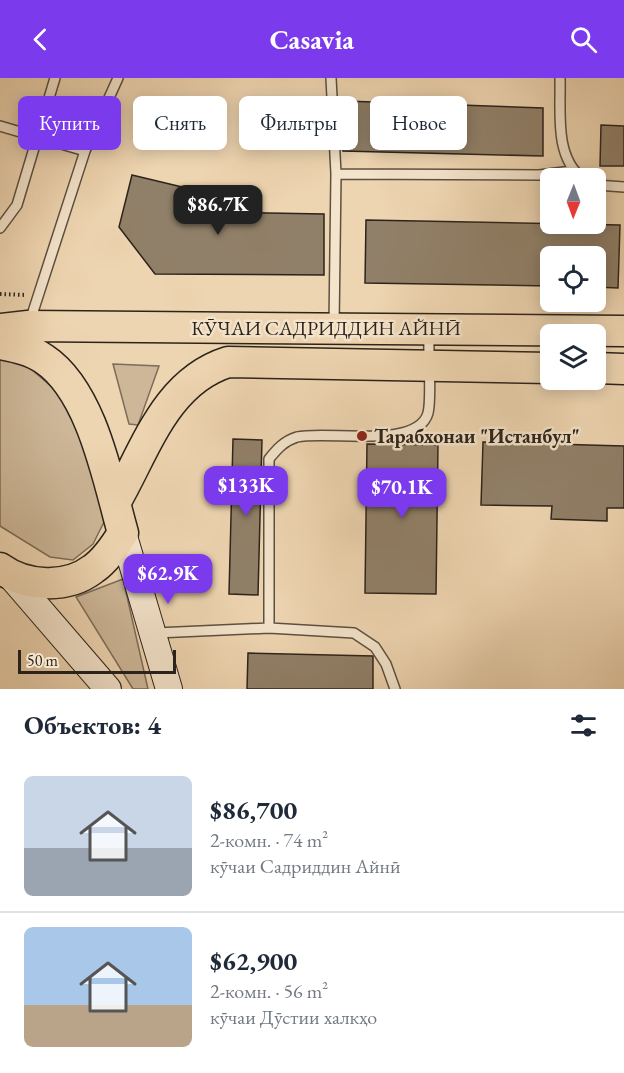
<!DOCTYPE html>
<html lang="ru">
<head>
<meta charset="utf-8">
<style>
	:root { --surface:#fff; --page:#f6f6f7; --text:#1f2937; --muted:#747a83; --line:#e0e1e3; --accent:#7c3aed }
	body { margin:0; font-family:"EB Garamond",serif; background:var(--page); color:var(--text); height:100vh; display:flex; flex-direction:column; font-size:22px; white-space:nowrap }
	* { box-sizing:border-box; margin:0 }
	p { font-size:20px; color:var(--muted) }
	.icon { flex:none; width:33px; height:33px; fill:none; stroke:currentColor; stroke-width:2; stroke-linecap:round; stroke-linejoin:round }
	.map { position:relative; height:611px; overflow:hidden }
	.panel { display:flex; flex-direction:column; background:var(--surface); flex:1 }
	.panel>* { flex:none }
	.guide { position:absolute; left:18px; top:18px; width:588px; height:54px; display:flex; gap:12px }
	.needle { width:39px; rotate:181deg }
	.tools { position:absolute; left:540px; top:90px; display:grid; gap:12px }
	.tools a { display:grid; place-items:center; width:66px; height:66px; border-radius:9px; background:var(--surface); box-shadow:0 3px 15px #0003; font-size:30px }
	.scale { position:absolute; left:18px; bottom:15px; width:158px; box-sizing:border-box; padding-left:6px; border:3px solid #2c231b; border-top:0; font-size:16px; line-height:21px; white-space:nowrap; color:#2c231b; -webkit-text-stroke:4px #f4e4cc; paint-order:stroke }
	.price { position:absolute; translate:-50% -51px; padding:0 14px; border-radius:12px; background:var(--accent); color:#fff; font-size:20px; line-height:39px; filter:drop-shadow(0 2px 3px #0008) }
	.price::after { content:''; position:absolute; left:50%; top:36px; width:18px; height:14px; margin-left:-9px; background:inherit; clip-path:polygon(0 0,100% 0,50% 100%) }
	.price.current { background:#222; color:#fff }
	ul { padding:0; list-style:none }
	li { display:flex; align-items:center; gap:18px; height:150px; padding:0 24px }
	li+li { border-top:2px solid var(--line) }
	li span { display:grid; place-items:center; flex:none; width:168px; height:120px; border-radius:9px; color:#555 }
	li>.icon { margin-inline-start:auto }
	span .icon { width:72px; height:72px; fill:#fffc; stroke-width:1 }
	li b { font-size:26px }
	h2 { display:flex; justify-content:space-between; align-items:center; height:72px; padding:0 24px; font-size:26px }
	.chip { padding:0 21px; border-radius:9px; background:var(--surface); box-shadow:0 3px 15px #0003; font-size:21px; line-height:54px }
	.chip.current { background:var(--accent); color:#fff }
	header { display:flex; justify-content:space-between; align-items:center; height:78px; padding:0 24px; background:var(--accent); color:#fff; font-size:27px; font-weight:700 }
	.map>svg:first-child { display:block }
	.green { fill:#cdb798; stroke:#7c6d5a; stroke-width:1.5 }
	.building { fill:#918069; stroke:#2c231b; stroke-width:1.5 }
	.lines { fill:none; stroke-linecap:round; stroke-linejoin:round }
	.service-casing { stroke:#5c5040; stroke-width:12 }
	.secondary-casing { stroke:#2c231b; stroke-width:28 }
	.trunk-casing { stroke:#2c231b; stroke-width:33 }
	.path { stroke:#2c231b; stroke-width:4; stroke-dasharray:1.5 3; stroke-linecap:butt }
	.service { stroke:#f4e4cc; stroke-width:9 }
	.secondary { stroke:#f4e4cc; stroke-width:26 }
	.trunk { stroke:#eed5b1; stroke-width:30 }
	.poi-dot { fill:#8f2418; stroke:#f4e4cc; stroke-width:2 }
	.labels { text-anchor:middle; stroke-width:5; stroke-linejoin:round; paint-order:stroke }
	.street-label { font-size:20px; fill:#2c231b; stroke:#f4e4cc }
	.poi-label { font-size:20px; font-weight:bold; fill:#2c231b; stroke:#f4e4cc; text-anchor:start }
</style>
</head>
<body>
<header><svg class="icon" aria-label="back" viewBox="0 0 24 24"><path d="M15 5l-7 7 7 7"/></svg>Casavia<svg class="icon" aria-label="search" viewBox="0 0 24 24"><circle cx="10" cy="10" r="6"/><path d="M15 15l6 6"/></svg></header>
<div class="map">
<svg width="624" height="611" viewBox="0 0 624 611">
	<rect width="100%" height="100%" fill="#eed5b1"/>
	<filter id="stains"><feTurbulence type="fractalNoise" baseFrequency=".00333" numOctaves="4"/><feColorMatrix values="0 0 0 0 .2 0 0 0 0 .09 0 0 0 0 .02 0 0 0 .5 -.17"/></filter>
	<radialGradient id="worn" r=".72"><stop offset=".6" stop-color="#630" stop-opacity="0"/><stop offset="1" stop-color="#630" stop-opacity=".3"/></radialGradient>
	<path class="green" d="M0,281L22,283L69,324L98,396L104,444L93,466L73,482L50,479L0,448Z
		M113,286L159,288L138,347L129,346Z
		M123,501L148,611H133L76,519Z"/>
	<path class="building" d="M344,23L543,30V78L343,73Z
		M601,47L624,48V88H600Z
		M132,97L182,109L218,134L324,136V197L155,196L119,149Z
		M366,142L620,147L618,210L596,209V178H550V208L365,205Z
		M233,361L262,362L258,517L229,516Z
		M483,364L624,368V430H607V443L551,441L552,428L481,427Z
		M367,366L438,367L436,516L365,515Z
		M248,575L373,578V611H247Z"/>
	<g class="lines">
		<g class="service-casing">
			<path id="service" d="M331,0L336,96L334,248
				M560,0C561,33 554,78 582,100
				M0,48L85,73
				M336,96L539,97L572,93
				M596,107L624,109
				M0,150L17,127L55,0
				M30,243L85,73L118,0
				M269,550V381C277,371 284,363 297,359C327,352 418,372 428,335C432,320 428,275 429,256
				M156,555L269,550L354,555L375,569L386,586L395,611"/>
		</g>
		<g class="secondary-casing">
			<path id="secondary" d="M123,455L169,611
				M8,495L108,611"/>
		</g>
		<g class="trunk-casing">
			<path id="trunk" d="M0,251L28,248L624,253
				M0,266C15,269 31,272 44,281C92,313 108,402 123,455C115,468 106,482 93,491C67,511 26,509 0,490
				M596,290L624,291
				M115,425C146,371 165,304 228,284L550,290"/>
		</g>
		<path class="path" d="M0,216L26,217"/>
		<use href="#service" class="service"/>
		<use href="#secondary" class="secondary"/>
		<use href="#trunk" class="trunk"/>
	</g>
	<circle class="poi-dot" cx="362" cy="358" r="6"/>
	<g class="labels">
		<g class="street-label">
			<text x="326" y="257">КӮЧАИ САДРИДДИН АЙНӢ</text>
		</g>
		<g class="poi-label">
			<text x="374" y="365">Тарабхонаи "Истанбул"</text>
		</g>
	</g>
	<rect width="100%" height="100%" filter="url(#stains)"/>
	<rect width="100%" height="100%" fill="url(#worn)"/>
</svg>
<div class="tools">
<a><svg class="needle" viewBox="-14 -14 28 28"><path d="M0-13l5 13h-10z" fill="#e53935"/><path d="M0 13l5-13h-10z" fill="#747a83"/></svg></a>
<a><svg class="icon" aria-label="locate" viewBox="0 0 24 24"><circle cx="12" cy="12" r="6"/><path d="M12 2v4M12 18v4M2 12h4M18 12h4"/></svg></a>
<a><svg class="icon" aria-label="layers" viewBox="0 0 24 24"><path d="M12 4l9 5-9 5-9-5zM3 14l9 5 9-5"/></svg></a>
</div>
<div class="scale">50 m</div>
<b class="price current" style="left:218px;top:158px">$86.7K</b>
<b class="price" style="left:246px;top:439px">$133K</b>
<b class="price" style="left:402px;top:441px">$70.1K</b>
<b class="price" style="left:168px;top:527px">$62.9K</b>
<div class="guide">
<a class="chip current">Купить</a>
<a class="chip">Снять</a>
<a class="chip">Фильтры</a>
<a class="chip">Новое</a>
</div>
</div>
<section class="panel">
<h2>Объектов: 4<svg class="icon" aria-label="filters" viewBox="0 0 24 24"><path d="M4 7h16M4 17h16"/><circle cx="9" cy="7" r="2"/><circle cx="15" cy="17" r="2"/></svg></h2>
<ul>
<li><span style="background:linear-gradient(#c9d6e8 60%,#9aa5b1 0)"><svg class="icon" aria-label="home" viewBox="0 0 24 24"><path d="M3 11l9-7 9 7M6 9v11h12V9"/></svg></span><div><b>$86,700</b><p>2-комн. · 74 m²</p><p>кӯчаи Садриддин Айнӣ</p></div></li>
<li><span style="background:linear-gradient(#a9c7e8 65%,#b9a48a 0)"><svg class="icon" aria-label="home" viewBox="0 0 24 24"><path d="M3 11l9-7 9 7M6 9v11h12V9"/></svg></span><div><b>$62,900</b><p>2-комн. · 56 m²</p><p>кӯчаи Дӯстии халкҳо</p></div></li>
</ul>
</section>
</body>
</html>
